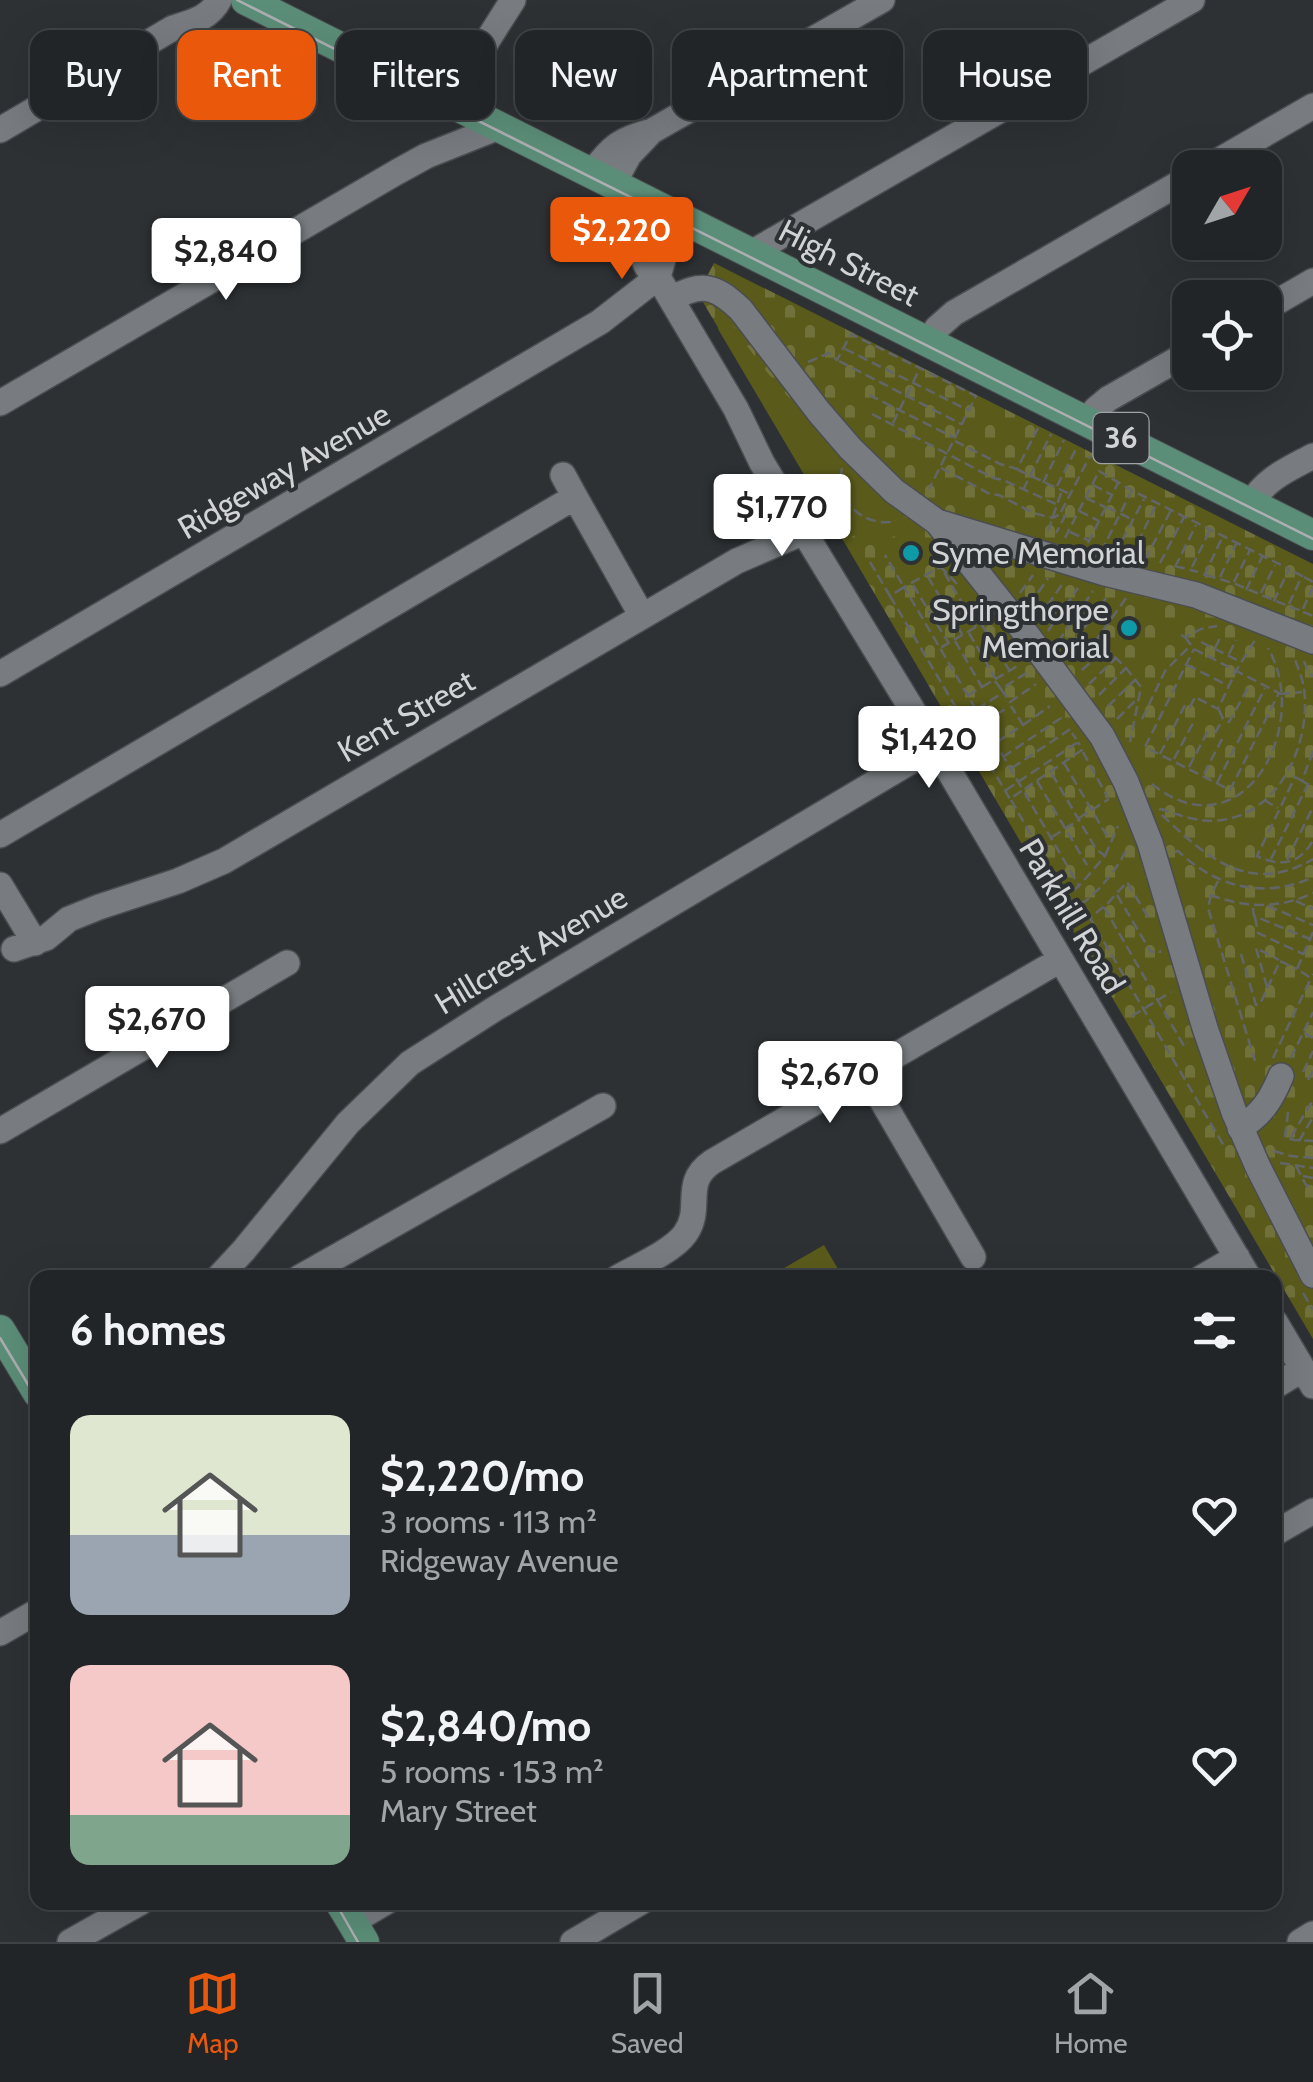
<!DOCTYPE html>
<html lang="en">
<head>
<meta charset="utf-8">
<style>
	:root { --surface:#222527; --page:#2a2d2f; --text:#f1f3f6; --muted:#a2a5a7; --line:#3f4244; --accent:#ea580c }
	body { margin:0; font-family:Cabin,sans-serif; background:var(--page); color:var(--text); height:100vh; display:flex; flex-direction:column; font-size:38px; white-space:nowrap }
	* { box-sizing:border-box; margin:0 }
	p { font-size:32px; color:var(--muted) }
	.icon { flex:none; width:55px; height:55px; fill:none; stroke:currentColor; stroke-width:2; stroke-linecap:round; stroke-linejoin:round }
	.map { position:relative; flex:1; overflow:hidden }
	.side { position:absolute; left:30px; top:1270px; width:1252px; height:640px; display:flex; flex-direction:column; background:var(--surface); border-radius:20px; box-shadow:0 10px 40px #0002,0 0 0 2px var(--line) }
	.side>* { flex:none }
	.banner { position:absolute; left:30px; top:30px; width:1255px; height:90px; display:flex; gap:20px }
	.needle { width:65px; rotate:51deg }
	.fabs { position:absolute; left:1172px; top:150px; display:grid; gap:20px }
	.fabs a { display:grid; place-items:center; width:110px; height:110px; border-radius:20px; background:var(--surface); box-shadow:0 10px 40px #0002,0 0 0 2px var(--line); font-size:50px }
	.price { position:absolute; translate:-50% -85px; padding:0 22px; border-radius:10px; background:#fff; color:#222; font-size:32px; line-height:65px; filter:drop-shadow(0 2px 5px #0008) }
	.price::after { content:''; position:absolute; left:50%; top:60px; width:30px; height:22px; margin-left:-15px; background:inherit; clip-path:polygon(0 0,100% 0,50% 100%) }
	.price.active { background:var(--accent); color:#fff }
	ul { padding:0; list-style:none }
	li { display:flex; align-items:center; gap:30px; height:250px; padding:0 40px }
	li span { display:grid; place-items:center; flex:none; width:280px; height:200px; border-radius:20px; color:#555 }
	li>.icon { margin-inline-start:auto }
	span .icon { width:120px; height:120px; fill:#fffc; stroke-width:1 }
	li b { font-size:42px }
	h2 { display:flex; justify-content:space-between; align-items:center; height:120px; padding:0 40px; font-size:42px }
	.pill { padding:0 35px; border-radius:20px; background:var(--surface); box-shadow:0 10px 40px #0002,0 0 0 2px var(--line); font-size:35px; line-height:90px }
	.pill.active { background:var(--accent); color:#fff }
	.tab-bar { display:flex; justify-content:space-around; align-items:center; height:140px; border-top:2px solid var(--line); background:var(--surface); font-size:28px; color:var(--muted) }
	.tab-bar a { display:grid; justify-items:center; gap:5px }
	.tab-bar .active { color:var(--accent) }
	.map>svg:first-child { display:block }
	.cemetery { fill:url(#cemetery-stones) }
	.green { fill:#5a5b1b }
	.lines { fill:none; stroke-linecap:round; stroke-linejoin:round }
	.minor-casing { stroke:#4a4d50; stroke-width:28 }
	.major-casing { stroke:#4a4d50; stroke-width:32 }
	.path { stroke:#636668; stroke-width:2.5; stroke-dasharray:10 5; stroke-linecap:butt }
	.minor { stroke:#787c80; stroke-width:25 }
	.major { stroke:#5b8e78; stroke-width:30 }
	.tram { stroke:#acaeb1; stroke-width:2.5 }
	.culture-dot { fill:#0f9aa8; stroke:#2e3134; stroke-width:4 }
	.labels { text-anchor:middle; stroke-width:8; stroke-linejoin:round; paint-order:stroke }
	.shield { fill:#2e3134; stroke:#a0a2a5; stroke-width:2.5 }
	.shield-label { font-size:30px; font-weight:bold; fill:#d1d3d5 }
	.street-label { font-size:32px; fill:#d1d3d5; stroke:#2e3134 }
	.poi-label { font-size:32px; fill:#d1d3d5; stroke:#2e3134; text-anchor:start }
</style>
</head>
<body>
<div class="map">
<svg width="1313" height="1942" viewBox="0 0 1313 1942">
	<defs>
		<pattern id="cemetery-stones" width="16" height="16" patternUnits="userSpaceOnUse" patternTransform="scale(2.5)"><rect width="16" height="16" fill="#5a5b1b"/><path d="M2 7V4a2 2 0 0 1 4 0v3zM10 15v-3a2 2 0 0 1 4 0v3z" fill="#71723b"/></pattern>
	</defs>
	<rect width="100%" height="100%" fill="#2e3134"/>
	<path class="cemetery" d="M714,263L1313,564V1339L700,297L702,286Z"/>
	<path class="green" d="M726,317L761,365L818,432L911,528L880,543L856,534L844,542L718,329Z
		M824,1245L838,1269L822,1277H773L772,1275Z"/>
	<g class="lines">
		<g class="minor-casing">
			<path id="minor" d="M449,101L513,0
				M0,130L173,28C191,22 209,19 219,0
				M1206,168L1313,106
				M592,173C611,146 621,139 652,131L882,0
				M613,184L629,155L649,134
				M659,207C649,229 630,260 658,277L736,409L762,463L935,747L1249,1278
				M751,253L1192,0
				M658,277L671,231L678,216
				M671,299C702,282 715,285 741,310L819,412L850,448L894,491L937,522L1027,635L1102,736L1126,782L1150,843L1205,1028L1234,1112L1258,1167L1313,1275
				M1265,309L1313,281
				M930,342L937,328L954,313L1190,177
				M0,403L397,172L426,156L499,127
				M1088,421L1096,409L1108,399L1190,352
				M563,475L575,497
				M1251,504C1264,479 1289,469 1313,456
				M937,522L1105,573L1196,595L1313,641
				M0,674L600,322L658,277
				M0,835L575,497L642,616
				M0,885L35,943
				M14,949L46,938L69,919L99,907L178,881L224,861L737,561L804,532
				M866,1073L973,1257
				M1240,1128C1262,1114 1271,1100 1281,1076
				M0,1131L287,963
				M218,1278L244,1250L348,1123L410,1063L496,1008L935,747
				M299,1278L603,1106
				M617,1278C636,1267 673,1251 685,1234C704,1208 681,1183 712,1162L1060,960
				M1201,1278L1237,1257
				M1275,1322L1313,1386
				M1275,1386L1303,1369
				M1275,1533L1313,1511
				M0,1633L38,1611
				M352,1922L386,1902
				M70,1942L141,1902
				M573,1942L641,1902
				M1300,1942L1313,1934"/>
		</g>
		<g class="major-casing">
			<path id="major" d="M246,0L1313,535
				M0,1330L38,1393
				M340,1902L364,1942"/>
		</g>
		<path class="path" d="M845,349L968,410
			M839,361L961,424
			M808,362L829,353L837,360L851,334L976,396L929,489
			M869,395L953,437
			M872,414L993,478L1003,480L1058,505
			M893,423L920,368
			M955,441L1000,464L1017,469L1038,428
			M842,468C835,502 864,528 896,521
			M941,468L990,494L999,495L1033,513L1053,518L1060,514L1065,516L1056,533
			M1018,470L1070,494
			M1043,483L1064,440
			M1093,485L1112,495
			M1057,486L1077,447
			M1023,490L1051,434
			M1086,498L1105,507
			M1107,507L1131,519
			M1079,511L1099,521
			M1061,512L1090,456
			M1048,531L1062,490
			M1070,532L1090,541
			M1065,538L1099,471L1131,490L1289,569L1273,603
			M1088,543L1118,483
			M1101,552L1131,492
			M1115,554L1144,499
			M1131,556L1156,505
			M1145,560L1171,510
			M870,562L890,596L904,587L885,555
			M1160,563L1184,517
			M946,564L904,587L940,648L988,620
			M1175,566L1198,572
			M1175,567L1196,525
			M1192,567L1210,530
			M1206,575L1233,583L1288,606L1302,576L1289,569
			M1204,576L1222,538
			M928,577L962,634
			M1220,577L1236,544
			M1304,577L1313,582
			M1234,582L1250,550
			M957,584L941,567L976,627
			M913,585L948,642
			M1246,590L1262,557
			M1020,593L1033,575
			M1261,593L1275,565
			M890,596L1010,799L1023,790L940,648
			M1126,598L1097,639L1126,668L1141,687L1130,742
			M1030,605L1048,578
			M1290,607L1302,611L1313,587
			M1303,612L1313,616
			M1039,618L1063,583
			M982,625L1009,670
			M1048,631L1078,588
			M969,633L995,678
			M1181,635L1185,637L1201,629L1217,626
			M1185,637L1194,649L1279,693L1230,790L1145,747L1194,649
			M955,641L982,687L967,696
			M1058,642L1093,591
			M1201,642L1241,662
			M1215,648L1221,636
			M1067,652L1106,598
			M1229,654L1236,640
			M1071,660L1096,640
			M1304,661L1309,674L1313,676
			M1187,665L1229,686
			M1082,670L1105,649
			M995,681L1001,689L1028,672
			M1089,684L1116,658
			M982,687L1021,664
			M1001,689L1010,702L1036,684
			M1280,694L1302,692
			M1099,695L1125,669
			M1108,706L1135,680
			M977,709L1004,692
			M1219,710L1223,719L1229,722L1249,686
			M1117,719L1136,700
			M1142,719L1165,671L1190,646
			M983,722L1009,707
			M1023,725L1050,706
			M1215,733L1222,721
			M997,742L1023,725L1011,706
			M1313,751L1302,781L1313,787
			M1083,752L1108,798
			M1160,754L1185,705L1190,707L1195,697L1218,709L1236,671L1255,640
			M1003,757L1061,718L1060,716
			M1174,759L1193,723
			M1064,763L1107,836
			M1189,767L1208,731
			M1012,768L1069,730L1068,727
			M1052,774L1096,849L1105,856L1080,885
			M1204,774L1222,739
			M1037,781L1087,865
			M1302,781L1295,777L1257,856C1280,867 1300,865 1313,840
			M1217,783L1265,688
			M1152,784C1242,857 1313,726 1268,648
			M1006,790L1078,742L1072,733
			M1011,800L1066,896L1079,886L1023,790L1082,750L1078,742
			M1264,800L1278,808
			M1159,810L1161,809C1181,816 1201,823 1222,820C1281,812 1311,742 1304,689C1303,679 1298,669 1295,659
			M1162,815C1207,858 1250,896 1313,859
			M1079,818L1109,799
			M1052,837L1079,820
			M1175,852L1178,851C1216,887 1264,900 1313,877
			M1105,856L1118,826
			M1271,859L1308,784
			M1287,860L1313,807
			M1218,881L1211,895C1245,908 1280,909 1313,893
			M1117,895L1151,952L1160,951V953
			M1211,895L1208,908L1255,1061
			M1296,901L1313,909
			M1268,906L1313,925
			M1104,907L1184,1046L1187,1042
			M1253,908L1254,916L1310,939
			M1069,913C1095,896 1113,876 1127,849
			M1148,917L1127,882L1108,903L1090,918L1224,1146
			M1255,917L1258,933L1303,954
			M1313,932L1297,969L1311,978L1313,974
			M1241,954L1256,1005L1260,1004L1280,961L1297,969
			M1267,987L1256,948L1279,960
			M1132,1016L1171,992
			M1304,1033L1313,1038
			M1273,1058L1311,978
			M1291,1058L1313,1012
			M1303,1072L1313,1051
			M1308,1080L1313,1071
			M1288,1112L1285,1137L1294,1140L1313,1141
			M1291,1137L1313,1100
			M1299,1141L1313,1117
			M1274,1151L1291,1156L1313,1158
			M1280,1163L1313,1168
			M1296,1166L1306,1185L1313,1187
			M1303,1176L1313,1178
			M1303,1293L1313,1310"/>
		<use href="#minor" class="minor"/>
		<use href="#major" class="major"/>
		<path class="tram" d="M237,0L1313,539
			M0,1338L38,1401
			M335,1902L358,1942"/>
	</g>
	<g class="culture-dot">
		<circle cx="911" cy="553" r="10"/>
		<circle cx="1129" cy="628" r="10"/>
	</g>
	<g class="labels">
		<rect class="shield" x="1093.5" y="413" width="55" height="50" rx="8"/>
		<g class="shield-label">
			<text x="1121" y="448">36</text>
		</g>
		<g class="street-label">
			<text transform="translate(849 263) rotate(27)" y="11">High Street</text>
			<text transform="translate(284 471) rotate(-30)" y="11">Ridgeway Avenue</text>
			<text transform="translate(406 716) rotate(-30)" y="11">Kent Street</text>
			<text transform="translate(1072 916) rotate(59)" y="11">Parkhill Road</text>
			<text transform="translate(531 950) rotate(-31)" y="11">Hillcrest Avenue</text>
		</g>
		<g class="poi-label">
			<text x="931" y="564">Syme Memorial</text>
			<text x="1109" y="621" text-anchor="end">Springthorpe<tspan x="1109" dy="37">Memorial</tspan></text>
		</g>
	</g>
</svg>
<div class="fabs">
<a><svg class="needle" viewBox="-14 -14 28 28"><path d="M0-13l5 13h-10z" fill="#e53935"/><path d="M0 13l5-13h-10z" fill="#a2a5a7"/></svg></a>
<a><svg class="icon" aria-label="locate" viewBox="0 0 24 24"><circle cx="12" cy="12" r="6"/><path d="M12 2v4M12 18v4M2 12h4M18 12h4"/></svg></a>
</div>
<b class="price active" style="left:622px;top:282px">$2,220</b>
<b class="price" style="left:226px;top:303px">$2,840</b>
<b class="price" style="left:782px;top:559px">$1,770</b>
<b class="price" style="left:929px;top:791px">$1,420</b>
<b class="price" style="left:157px;top:1071px">$2,670</b>
<b class="price" style="left:830px;top:1126px">$2,670</b>
<div class="banner">
<a class="pill">Buy</a>
<a class="pill active">Rent</a>
<a class="pill">Filters</a>
<a class="pill">New</a>
<a class="pill">Apartment</a>
<a class="pill">House</a>
</div>
<section class="side">
<h2>6 homes<svg class="icon" aria-label="filters" viewBox="0 0 24 24"><path d="M4 7h16M4 17h16"/><circle cx="9" cy="7" r="2"/><circle cx="15" cy="17" r="2"/></svg></h2>
<ul>
<li><span style="background:linear-gradient(#dfe7d0 60%,#9aa5b1 0)"><svg class="icon" aria-label="home" viewBox="0 0 24 24"><path d="M3 11l9-7 9 7M6 9v11h12V9"/></svg></span><div><b>$2,220/mo</b><p>3 rooms · 113 m²</p><p>Ridgeway Avenue</p></div><svg class="icon" aria-label="heart" viewBox="0 0 24 24"><path d="M12 20l-8-8c-3-5 5-10 8-4 3-6 11-1 8 4z"/></svg></li>
<li><span style="background:linear-gradient(#f6c9c9 75%,#7fa58c 0)"><svg class="icon" aria-label="home" viewBox="0 0 24 24"><path d="M3 11l9-7 9 7M6 9v11h12V9"/></svg></span><div><b>$2,840/mo</b><p>5 rooms · 153 m²</p><p>Mary Street</p></div><svg class="icon" aria-label="heart" viewBox="0 0 24 24"><path d="M12 20l-8-8c-3-5 5-10 8-4 3-6 11-1 8 4z"/></svg></li>
</ul>
</section>
</div>
<nav class="tab-bar">
<a class="active"><svg class="icon" aria-label="map" viewBox="0 0 24 24"><path d="M3 6l6-2 6 2 6-2v14l-6 2-6-2-6 2zM9 4v14M15 6v14"/></svg>Map</a>
<a><svg class="icon" aria-label="saved" viewBox="0 0 24 24"><path d="M7 4h10v16l-5-4-5 4z"/></svg>Saved</a>
<a><svg class="icon" aria-label="home" viewBox="0 0 24 24"><path d="M3 11l9-7 9 7M6 9v11h12V9"/></svg>Home</a>
</nav>
</body>
</html>
